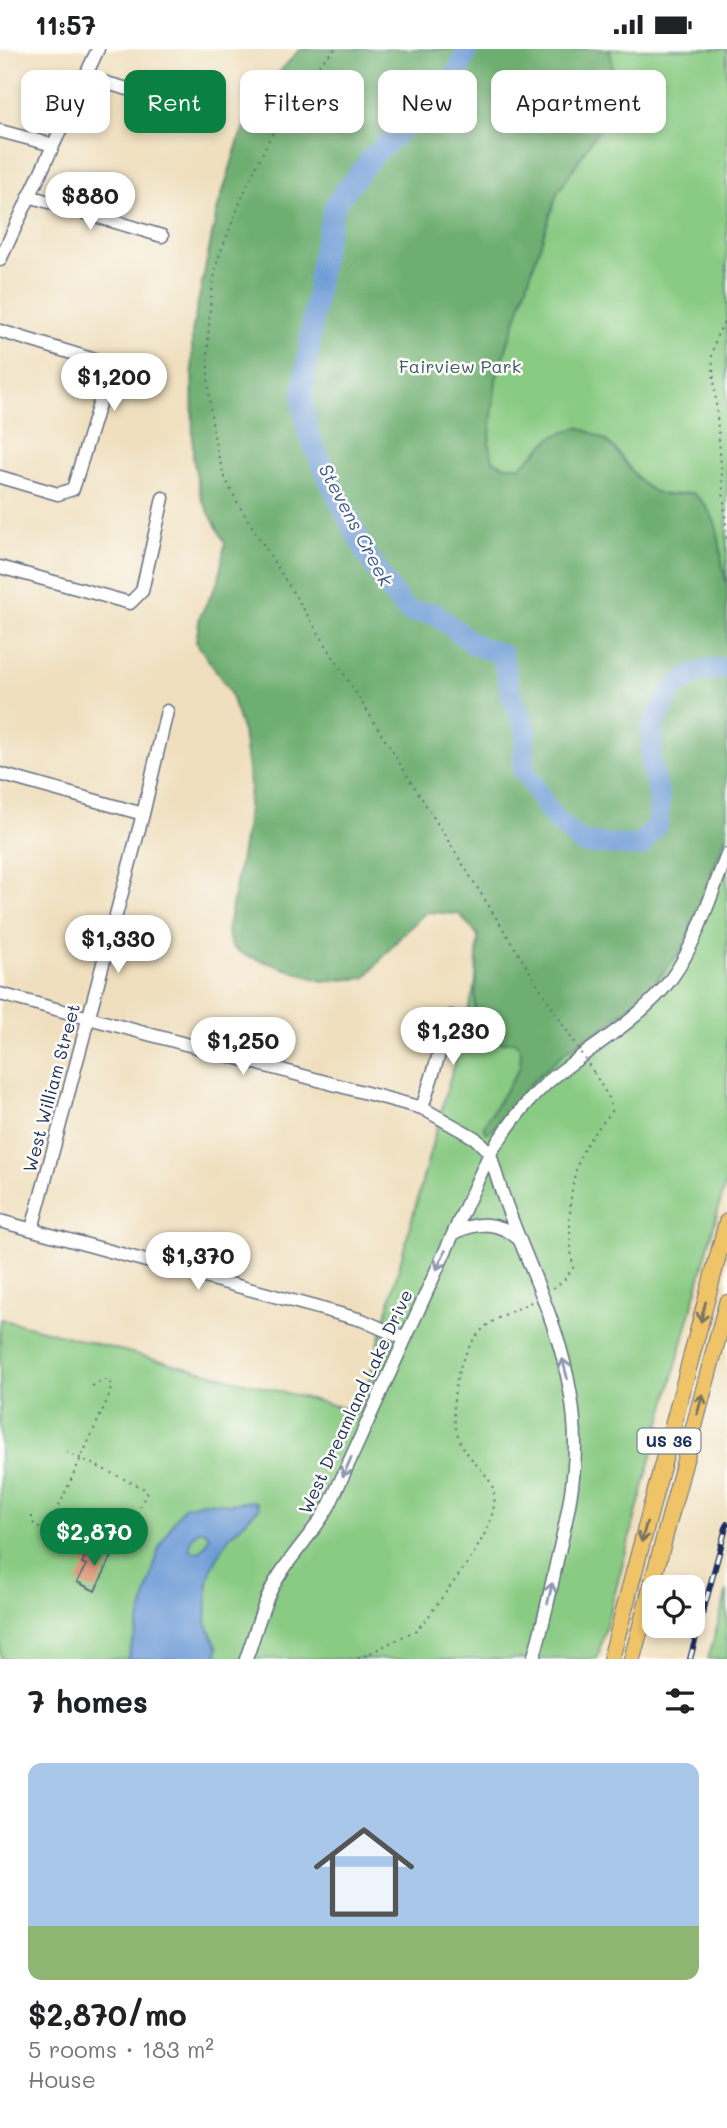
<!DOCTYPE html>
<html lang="en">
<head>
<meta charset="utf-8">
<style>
	:root { --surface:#fff; --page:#f6f6f6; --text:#202124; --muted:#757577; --line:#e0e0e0; --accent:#0b8043 }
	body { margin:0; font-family:Mali,sans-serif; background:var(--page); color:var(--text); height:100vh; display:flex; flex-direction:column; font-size:26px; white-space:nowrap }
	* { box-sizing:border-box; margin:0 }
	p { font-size:23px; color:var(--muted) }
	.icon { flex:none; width:38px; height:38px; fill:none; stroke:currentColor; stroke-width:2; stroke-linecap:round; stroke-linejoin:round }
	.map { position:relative; height:1610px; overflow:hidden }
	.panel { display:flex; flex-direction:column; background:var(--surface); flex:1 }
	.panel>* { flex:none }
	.guide { position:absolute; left:21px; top:21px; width:686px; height:63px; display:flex; gap:14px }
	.buttons { position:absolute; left:642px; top:1526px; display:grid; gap:14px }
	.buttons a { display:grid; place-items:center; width:63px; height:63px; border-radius:14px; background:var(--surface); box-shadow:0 4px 10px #0003; font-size:35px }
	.price { position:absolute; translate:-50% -60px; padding:0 16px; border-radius:24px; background:#fff; color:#222; font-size:23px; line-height:46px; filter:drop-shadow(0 2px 4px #0008) }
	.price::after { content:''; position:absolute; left:50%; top:42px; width:21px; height:16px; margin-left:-10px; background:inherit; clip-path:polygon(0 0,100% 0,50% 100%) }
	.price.selected { background:var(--accent); color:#fff }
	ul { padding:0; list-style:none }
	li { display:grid; align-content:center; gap:14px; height:371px; padding:0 28px }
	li+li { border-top:2px solid var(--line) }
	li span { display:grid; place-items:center; height:217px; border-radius:14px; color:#555 }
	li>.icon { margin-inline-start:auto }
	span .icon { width:126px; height:126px; fill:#fffc; stroke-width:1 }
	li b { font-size:30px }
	h2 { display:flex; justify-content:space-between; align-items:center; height:84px; padding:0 28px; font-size:30px }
	.tag { padding:0 24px; border-radius:14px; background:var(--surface); box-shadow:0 4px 10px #0003; font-size:24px; line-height:63px }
	.tag.selected { background:var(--accent); color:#fff }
	.status { display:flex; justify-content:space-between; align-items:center; height:49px; padding:0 35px; background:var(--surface); direction:ltr }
	.status svg { height:19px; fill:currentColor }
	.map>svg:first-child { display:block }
	.green { fill:#89cb83; stroke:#527d70; stroke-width:2 }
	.forest { fill:#6eaf71; stroke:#446f68; stroke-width:2 }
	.water { fill:#6e9cd7; stroke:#44669a; stroke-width:2; fill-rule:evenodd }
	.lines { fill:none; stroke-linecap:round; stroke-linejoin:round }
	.river { stroke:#6e9cd7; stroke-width:21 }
	.building { fill:#dd9476 }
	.minor-casing { stroke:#656d80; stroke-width:15 }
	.major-casing { stroke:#656d80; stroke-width:18 }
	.path { stroke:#656d80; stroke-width:2; stroke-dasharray:2 5; stroke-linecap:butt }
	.minor { stroke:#fff; stroke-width:12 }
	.major { stroke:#efc469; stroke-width:16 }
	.rail-casing { stroke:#1b2f5e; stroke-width:6 }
	.rail { stroke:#fdfcf7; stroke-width:3.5; stroke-dasharray:10; stroke-linecap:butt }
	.path-bridge { stroke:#656d80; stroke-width:2; stroke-dasharray:2 5; stroke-linecap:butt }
	.oneway { stroke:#8d97ae }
	.oneway2 { stroke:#7a7263 }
	.labels { text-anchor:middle; stroke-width:5; stroke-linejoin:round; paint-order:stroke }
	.shield { fill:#fdfcf7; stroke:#5f6c8c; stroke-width:2 }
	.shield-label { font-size:16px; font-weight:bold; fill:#1b2f5e }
	.park-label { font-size:18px; fill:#3c5e69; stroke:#fdfcf7 }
	.street-label { font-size:18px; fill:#1b2f5e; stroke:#fdfcf7 }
	.water-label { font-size:19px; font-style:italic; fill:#3c5b8e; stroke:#fdfcf7 }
</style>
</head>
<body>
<div class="status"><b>11:57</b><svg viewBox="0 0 49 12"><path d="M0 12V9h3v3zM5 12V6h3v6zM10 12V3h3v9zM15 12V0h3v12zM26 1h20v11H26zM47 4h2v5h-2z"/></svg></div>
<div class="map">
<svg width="727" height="1610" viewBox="0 0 727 1610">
	<rect width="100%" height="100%" fill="#fdfcf7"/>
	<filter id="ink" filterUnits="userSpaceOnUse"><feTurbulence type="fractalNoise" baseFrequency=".0143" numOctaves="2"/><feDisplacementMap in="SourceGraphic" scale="14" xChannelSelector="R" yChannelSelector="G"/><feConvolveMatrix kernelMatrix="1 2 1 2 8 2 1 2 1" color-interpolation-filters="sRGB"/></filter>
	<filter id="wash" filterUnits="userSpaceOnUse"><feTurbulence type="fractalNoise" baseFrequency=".00686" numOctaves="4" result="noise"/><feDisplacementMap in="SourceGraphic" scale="28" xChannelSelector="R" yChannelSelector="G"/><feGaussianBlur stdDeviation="1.57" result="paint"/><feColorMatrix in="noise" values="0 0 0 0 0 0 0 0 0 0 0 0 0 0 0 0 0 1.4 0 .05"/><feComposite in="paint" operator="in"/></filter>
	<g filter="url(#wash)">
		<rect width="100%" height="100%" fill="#efdfbe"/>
		<path class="green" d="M315,0H727V1128L597,1610H0V1270L360,1363L487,892Z
			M727,1542V1610H708Z"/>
		<path class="forest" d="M300,0H610L615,38L607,67L557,145L496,331L489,395L493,411L504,417H521L552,388L578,378C592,384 604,388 615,400C629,416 639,439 661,445C670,448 683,444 693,444C727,472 716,500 727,537V784L682,901L647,942L610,974L565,1003L531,1034L494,1079L486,1084L483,1078L520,1018L521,1001L514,992L499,994L485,988L474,971L478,886L459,865L426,863L401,887L365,929L322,932L245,906L232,898L227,884L246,780L250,737L243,683L229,641L196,593L200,567L219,531L225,494L201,448L193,409L192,283L217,162L240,87L259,46Z"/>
		<path class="water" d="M252,1452L257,1453L259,1459L229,1488L212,1519L208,1533L206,1574L218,1599L216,1610H127L137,1581L159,1499L174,1472L184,1458L204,1453L229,1455ZM204,1481L209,1486L206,1496L200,1503L190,1502C188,1492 193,1482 204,1481Z"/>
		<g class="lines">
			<path class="river" d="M468,0L457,24L418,66L372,108L335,155L323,201L302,349L308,384L330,433L367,506L392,544L409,563L434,564L475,596L502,605L511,645L526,681L523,720L553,768L582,794L641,797L658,774L660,750L651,715L652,678L673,640L695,624L722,619L727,620"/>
		</g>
		<g id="blocks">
			<path class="building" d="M94,1498L112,1507L95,1542L77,1533L86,1516L82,1514L87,1503L91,1505Z"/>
		</g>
	</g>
	<g filter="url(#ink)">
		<use href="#blocks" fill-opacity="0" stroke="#656d80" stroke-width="2"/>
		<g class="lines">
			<g class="minor-casing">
				<path id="minor" d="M85,28L192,58
					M0,82L53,96
					M29,147L162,187
					M0,211L98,0
					M0,282L111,316L73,440L58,445L0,428
					M0,518L130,554L142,542L163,449
					M0,725L143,765
					M0,945L422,1059L475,1089L490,1104
					M422,1059L451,967
					M490,1104C506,1167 536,1224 556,1285C567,1320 575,1358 575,1395C575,1434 566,1474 557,1511C550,1544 543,1578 533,1610
					M0,1172L362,1271L405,1290
					M32,1180L143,765L167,662
					M454,1184C478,1172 499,1172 520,1191
					M246,1610C255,1586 261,1559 273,1537C289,1507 314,1485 330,1455L490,1104C509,1076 528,1049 555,1027C591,998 631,976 663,940C695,903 708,851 727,806"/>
			</g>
			<g class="major-casing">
				<path id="major" d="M611,1610L727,1173
					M632,1610L727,1254"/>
			</g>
			<path class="path" d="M335,0C288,44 255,114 232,174C227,188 219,204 216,219C204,278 204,368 224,426C228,436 233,445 238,455L573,992
				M727,267L716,289L712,306L727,490
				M553,1239L564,1231L573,1219C568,1177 566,1122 592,1087C598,1078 606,1071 612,1062L609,1049L594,1024
				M32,1467V1472L36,1478L43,1480L50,1477L110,1345L111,1335L109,1331H103L91,1338
				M51,1475L119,1505L147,1443L143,1439L67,1403
				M358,1610L416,1581L427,1570C448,1537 488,1496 494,1456C498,1429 475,1419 463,1398C444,1364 456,1304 484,1279C496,1268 516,1261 531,1253"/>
			<use href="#minor" class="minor"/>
			<use href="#major" class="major"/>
			<g class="rail-casing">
				<path id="rail" d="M690,1610L727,1475"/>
			</g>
			<use href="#rail" class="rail"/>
			<path class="path-bridge" d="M573,992L594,1024"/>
		</g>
		<defs><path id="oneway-shaft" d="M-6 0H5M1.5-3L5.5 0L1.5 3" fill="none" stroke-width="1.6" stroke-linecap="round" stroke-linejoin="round" transform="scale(1.75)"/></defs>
		<g class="oneway">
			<use href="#oneway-shaft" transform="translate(441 1211) rotate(115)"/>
			<use href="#oneway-shaft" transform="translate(565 1320) rotate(-104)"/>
			<use href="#oneway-shaft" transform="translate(347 1418) rotate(114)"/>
			<use href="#oneway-shaft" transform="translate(550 1544) rotate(-77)"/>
		</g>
		<g class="oneway2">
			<use href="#oneway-shaft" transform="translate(703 1263) rotate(105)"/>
			<use href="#oneway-shaft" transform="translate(700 1355) rotate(-75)"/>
			<use href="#oneway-shaft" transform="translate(644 1483) rotate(105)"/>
		</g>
	</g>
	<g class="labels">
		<rect class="shield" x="637.5" y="1379.5" width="63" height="25" rx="5"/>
		<g class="shield-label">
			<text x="669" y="1398">US 36</text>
		</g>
		<g class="park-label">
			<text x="460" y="324">Fairview Park</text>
		</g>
		<g class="street-label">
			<text transform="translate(52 1039) rotate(-75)" y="6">West William Street</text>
			<text transform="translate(356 1353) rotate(-65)" y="6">West Dreamland Lake Drive</text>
		</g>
		<g class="water-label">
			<text transform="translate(356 476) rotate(62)" y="7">Stevens Creek</text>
		</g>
	</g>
</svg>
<div class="buttons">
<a><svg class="icon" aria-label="locate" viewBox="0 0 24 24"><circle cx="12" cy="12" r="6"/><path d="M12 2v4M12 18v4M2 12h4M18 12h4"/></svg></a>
</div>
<b class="price" style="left:90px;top:183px">$880</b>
<b class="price" style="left:114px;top:364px">$1,200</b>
<b class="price" style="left:118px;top:926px">$1,330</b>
<b class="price" style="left:453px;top:1018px">$1,230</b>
<b class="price" style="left:243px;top:1028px">$1,250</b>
<b class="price" style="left:198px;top:1243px">$1,370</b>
<b class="price selected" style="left:94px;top:1519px">$2,870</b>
<div class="guide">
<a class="tag">Buy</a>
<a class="tag selected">Rent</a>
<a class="tag">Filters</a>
<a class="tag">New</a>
<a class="tag">Apartment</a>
</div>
</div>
<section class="panel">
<h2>7 homes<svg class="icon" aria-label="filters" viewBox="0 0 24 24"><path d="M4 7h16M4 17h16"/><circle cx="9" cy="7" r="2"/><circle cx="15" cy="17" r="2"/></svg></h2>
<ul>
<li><span style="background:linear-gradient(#a9c7e8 75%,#8fb573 0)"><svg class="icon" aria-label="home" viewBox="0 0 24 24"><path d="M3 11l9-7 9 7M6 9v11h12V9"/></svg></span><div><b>$2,870/mo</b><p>5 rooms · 183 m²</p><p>House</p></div></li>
</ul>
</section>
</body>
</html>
